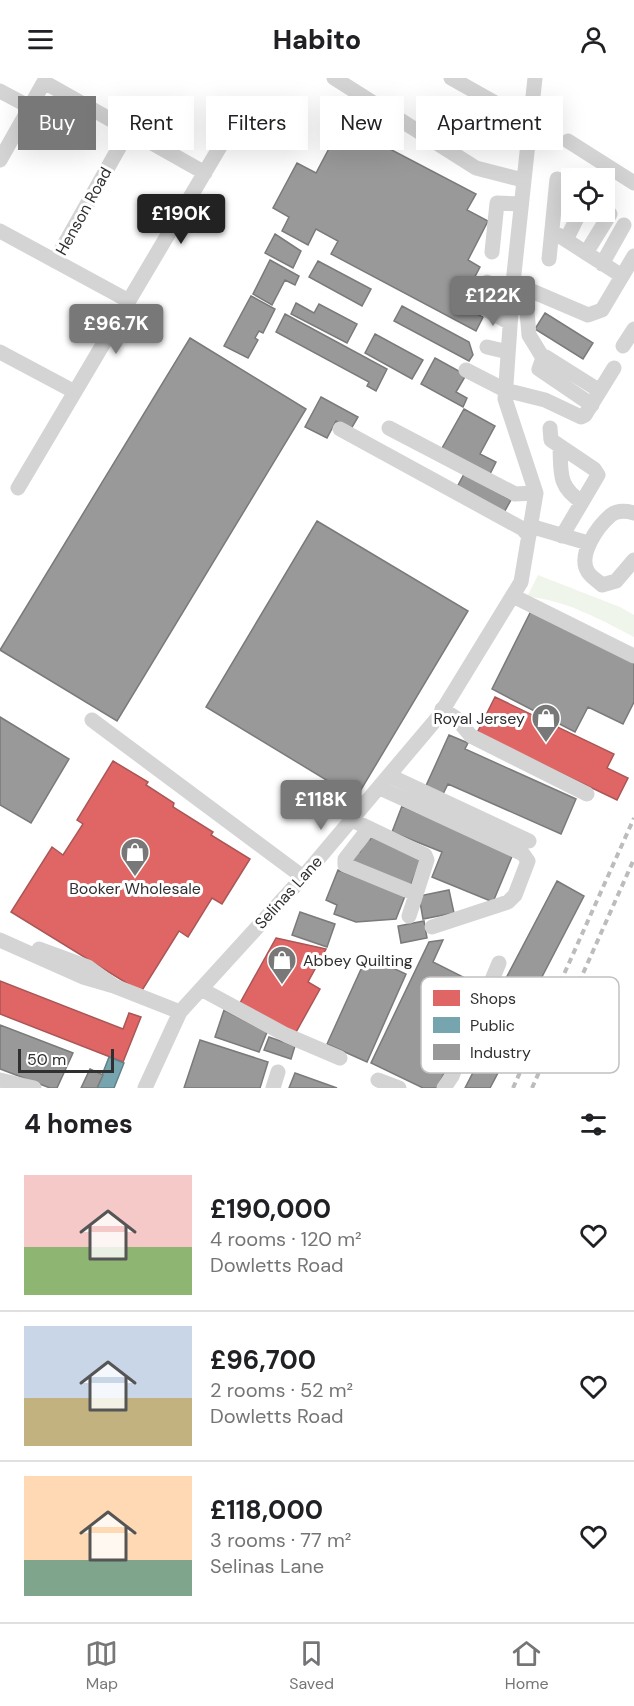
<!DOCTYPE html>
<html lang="en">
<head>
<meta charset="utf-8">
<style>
	:root { --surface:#fff; --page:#f2f2f2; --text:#202124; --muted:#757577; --line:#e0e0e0; --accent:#787878 }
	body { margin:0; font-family:"DM Sans",sans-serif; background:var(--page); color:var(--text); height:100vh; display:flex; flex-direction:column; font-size:22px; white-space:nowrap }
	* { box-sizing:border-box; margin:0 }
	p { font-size:20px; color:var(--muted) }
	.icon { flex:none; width:33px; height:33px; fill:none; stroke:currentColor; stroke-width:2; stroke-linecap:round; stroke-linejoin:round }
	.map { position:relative; height:1010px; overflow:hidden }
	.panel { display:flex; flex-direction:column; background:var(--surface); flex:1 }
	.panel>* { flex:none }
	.banner { position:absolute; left:18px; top:18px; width:598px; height:54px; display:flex; gap:12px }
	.tools { position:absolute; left:561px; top:90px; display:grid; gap:12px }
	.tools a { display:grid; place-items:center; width:54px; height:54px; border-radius:0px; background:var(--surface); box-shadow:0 6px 24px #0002; font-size:30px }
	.scale { position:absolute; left:18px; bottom:15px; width:96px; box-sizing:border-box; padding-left:6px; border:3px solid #303030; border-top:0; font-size:16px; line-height:21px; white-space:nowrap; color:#303030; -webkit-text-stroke:4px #fff; paint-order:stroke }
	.price { position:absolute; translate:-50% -51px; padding:0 14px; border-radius:6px; background:var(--accent); color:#fff; font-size:20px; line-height:39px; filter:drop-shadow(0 2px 3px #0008) }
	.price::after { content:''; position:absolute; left:50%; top:36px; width:18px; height:14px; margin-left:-9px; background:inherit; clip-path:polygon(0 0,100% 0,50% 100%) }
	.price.active { background:#222; color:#fff }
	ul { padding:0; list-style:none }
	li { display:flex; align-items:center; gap:18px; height:150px; padding:0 24px }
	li+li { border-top:2px solid var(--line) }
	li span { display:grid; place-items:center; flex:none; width:168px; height:120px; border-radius:0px; color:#555 }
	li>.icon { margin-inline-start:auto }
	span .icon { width:72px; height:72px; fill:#fffc; stroke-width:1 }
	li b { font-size:26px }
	h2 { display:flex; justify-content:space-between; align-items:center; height:72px; padding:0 24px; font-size:26px }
	.tag { padding:0 21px; border-radius:0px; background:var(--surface); box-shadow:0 6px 24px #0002; font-size:21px; line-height:54px }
	.tag.active { background:var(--accent); color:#fff }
	header { display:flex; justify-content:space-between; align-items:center; height:78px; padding:0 24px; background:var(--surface); font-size:27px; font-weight:800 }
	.dock { display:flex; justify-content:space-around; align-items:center; height:84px; border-top:2px solid var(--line); background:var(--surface); font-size:16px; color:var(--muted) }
	.dock a { display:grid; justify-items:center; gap:3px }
	.dock .active { color:var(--accent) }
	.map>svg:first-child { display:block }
	.green { fill:#f0f5ec }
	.shops { fill:#e06666; stroke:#ab5656; stroke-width:1.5 }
	.public { fill:#76a5af; stroke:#618289; stroke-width:1.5 }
	.industry { fill:#999; stroke:#7a7a7a; stroke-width:1.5 }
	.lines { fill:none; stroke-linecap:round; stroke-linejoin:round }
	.minor { stroke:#d4d4d4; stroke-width:15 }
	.rail { stroke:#bcbcbc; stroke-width:4; stroke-dasharray:6 4.5; stroke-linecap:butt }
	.labels { text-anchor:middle; stroke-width:6; stroke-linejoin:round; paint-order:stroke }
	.street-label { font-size:16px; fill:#303030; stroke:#fff }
	.poi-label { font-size:16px; fill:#303030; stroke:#fff; text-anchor:end }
	.key { fill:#fff; stroke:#c1c1c1; stroke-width:1.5 }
	.key-label { font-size:16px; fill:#303030 }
</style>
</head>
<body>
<header><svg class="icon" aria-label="menu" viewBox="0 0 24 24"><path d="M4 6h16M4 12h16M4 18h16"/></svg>Habito<svg class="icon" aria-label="person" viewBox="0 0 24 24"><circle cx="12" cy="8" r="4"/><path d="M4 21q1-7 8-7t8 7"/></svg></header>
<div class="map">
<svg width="634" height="1010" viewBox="0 0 634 1010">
	<rect width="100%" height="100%" fill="#fff"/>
	<path class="green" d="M538,497L620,529L634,537V559C601,542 564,521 527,519Z"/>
	<path class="shops" d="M495,619L614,676L607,690L628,700L617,722L477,655Z
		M113,683L148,704L146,707L174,725L173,729L213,754L211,757L250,781L222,826L212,820L188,859L179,853L141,914L11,834L52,769L63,777L83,746L77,742Z
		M276,860L326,871L308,904L320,911L295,956L240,925Z
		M0,903L123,951L129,935L141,939L123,984L0,936Z"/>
	<path class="public" d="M109,979L124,985L114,1010H97Z"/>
	<path class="industry" d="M464,33L496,46L493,52L498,54L493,66L456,51Z
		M342,46L476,116L467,132L488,143L468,182L480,189L460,227L483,239L476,253L331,176L338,163L316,151L308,167L282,153L289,139L273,130L297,85L316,95Z
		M275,156L301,173L293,190L265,175Z
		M270,182L299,198L295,207L285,202L272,227L253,216Z
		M318,183L371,211L362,228L309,199Z
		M251,218L275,231L263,255L259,253L255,260L258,262L248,280L224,268Z
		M296,225L314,235L319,226L357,246L347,265L291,236Z
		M402,228L469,264L473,277L469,283L394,243Z
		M545,235L593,265L583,281L535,251Z
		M285,236L387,291L376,313L367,308L369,304L276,254Z
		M375,256L423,282L412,301L365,275Z
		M190,260L306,331L117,643L0,572Z
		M435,280L466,297L456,314L467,320L463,329L421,306Z
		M321,319L358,339L351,351L336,343L327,360L305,349Z
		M464,331L495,348L480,376L496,384L489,398L441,372Z
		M464,396L511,422L502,438L455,413Z
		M317,443L468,533L356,720L206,629Z
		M531,533L634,585V624L623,646L588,629L575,654L492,611Z
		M0,639L69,681L31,745L0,727Z
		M449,657L468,665L465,671L576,721L561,756L448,706L442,718L425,710Z
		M402,728L513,776L493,824L432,799L442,774L392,754Z
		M372,758L422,779L409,811L347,786L357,773L360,774L366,761L370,762Z
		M338,792L405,818L396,841L356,844L334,836L337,827L326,822Z
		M557,803L584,818L532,918L504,904Z
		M449,812L454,835L423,841L419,818Z
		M300,834L335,846L327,869L292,857Z
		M424,843L427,860L401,865L398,848Z
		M443,862L433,884L485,910L437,1010H423L371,985L429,864Z
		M367,878L406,896L367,984L327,966Z
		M224,932L267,954L259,974L215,959Z
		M499,944L519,955L490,1010H465Z
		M0,947L73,975L57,1010H50L0,991Z
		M269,959L295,968L291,981L264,972Z
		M200,962L268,984L260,1010H184Z
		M90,991L103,997L97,1010H81Z
		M295,995L337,1010H289Z"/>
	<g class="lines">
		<path class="minor" d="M334,0L476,90L523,102
			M451,0L499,27
			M0,13L30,29
			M568,63L634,105
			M0,82L44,4L205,95
			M0,153L129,223
			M552,153L622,198
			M566,162L580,134
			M492,174L497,125L520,126
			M586,175L610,136
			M549,181L557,101
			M55,183L129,52
			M602,186L624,147
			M487,204L478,227L510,245
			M513,205L588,237L602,232L634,178
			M525,210L529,257L543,280
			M623,268L634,251
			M487,269L508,274
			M0,274L75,314
			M466,292L505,312L545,322L581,339L585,337L614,290
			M592,327L539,291L543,280L546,279L600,313
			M389,350L515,416L536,415
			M550,350L551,362L594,391L598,397L562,458
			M340,351L523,451L529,458
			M560,369C561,395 558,409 582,424
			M18,410L224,62
			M634,435C627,433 618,432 611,437C598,448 577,477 588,494C591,499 598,503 602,507L616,503L634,482
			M530,448L588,465
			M513,518L634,578
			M442,631L456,640L471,658L587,716
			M92,642L303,799
			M390,698L529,763
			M380,710L523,776L528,783L515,817L508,824L432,849
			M352,742L425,777L427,782L409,838
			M369,750L345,781V787L416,816
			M0,862L83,899L114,908L88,889L39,871
			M114,908L180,934
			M201,911L286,957L340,980
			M0,1002L34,1010
			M378,1002L399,1010
			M145,1010L180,934L303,799L439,638L521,504L536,415L505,321L513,205L535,0
			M273,1010L278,994
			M444,1010L452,998L499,885"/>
		<path class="rail" d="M513,1010L634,740
			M532,1010L634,781"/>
	</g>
	<defs>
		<g id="shop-pin" transform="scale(1.5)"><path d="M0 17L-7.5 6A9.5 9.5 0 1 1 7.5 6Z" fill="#787878" stroke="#fff"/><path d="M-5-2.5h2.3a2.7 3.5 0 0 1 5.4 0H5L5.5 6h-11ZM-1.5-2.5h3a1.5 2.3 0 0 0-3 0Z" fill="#fff"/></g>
	</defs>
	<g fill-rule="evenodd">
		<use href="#shop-pin" x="546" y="640"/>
		<use href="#shop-pin" x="135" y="774"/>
		<use href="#shop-pin" x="282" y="882"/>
	</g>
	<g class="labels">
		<g class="street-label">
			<text transform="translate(83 133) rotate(-61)" y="6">Henson Road</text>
			<text transform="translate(288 814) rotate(-48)" y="6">Selinas Lane</text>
		</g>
		<g class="poi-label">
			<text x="525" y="646">Royal Jersey</text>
			<text x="135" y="816" text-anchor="middle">Booker Wholesale</text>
			<text x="303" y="888" text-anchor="start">Abbey Quilting</text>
		</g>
	</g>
	<rect x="421" y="899" width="198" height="96" rx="9" class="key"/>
	<rect x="433" y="912" width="27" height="16" fill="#e06666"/>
	<rect x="433" y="939" width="27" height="16" fill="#76a5af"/>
	<rect x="433" y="966" width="27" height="16" fill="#999"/>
	<g class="key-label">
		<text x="470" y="926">Shops</text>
		<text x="470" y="953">Public</text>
		<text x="470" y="980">Industry</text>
	</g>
</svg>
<div class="tools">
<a><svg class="icon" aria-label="locate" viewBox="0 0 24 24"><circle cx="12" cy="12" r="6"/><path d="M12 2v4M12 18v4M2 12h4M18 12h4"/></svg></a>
</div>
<div class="scale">50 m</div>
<b class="price active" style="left:181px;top:167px">£190K</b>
<b class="price" style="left:493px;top:249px">£122K</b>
<b class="price" style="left:116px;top:277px">£96.7K</b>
<b class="price" style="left:321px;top:753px">£118K</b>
<div class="banner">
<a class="tag active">Buy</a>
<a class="tag">Rent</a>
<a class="tag">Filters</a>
<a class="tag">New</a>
<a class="tag">Apartment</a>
</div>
</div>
<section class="panel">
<h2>4 homes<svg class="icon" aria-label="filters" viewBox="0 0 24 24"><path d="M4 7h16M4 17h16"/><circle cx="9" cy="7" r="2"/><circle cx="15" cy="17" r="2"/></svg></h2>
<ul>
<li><span style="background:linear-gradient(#f6c9c9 60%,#8fb573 0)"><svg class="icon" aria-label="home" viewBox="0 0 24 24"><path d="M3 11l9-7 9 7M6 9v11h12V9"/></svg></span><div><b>£190,000</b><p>4 rooms · 120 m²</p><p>Dowletts Road</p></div><svg class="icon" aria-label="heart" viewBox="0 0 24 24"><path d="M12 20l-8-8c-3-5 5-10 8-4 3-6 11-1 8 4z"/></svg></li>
<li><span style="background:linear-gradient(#c9d6e8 60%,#c2b280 0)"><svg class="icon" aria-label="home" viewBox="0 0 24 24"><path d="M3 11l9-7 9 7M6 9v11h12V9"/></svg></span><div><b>£96,700</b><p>2 rooms · 52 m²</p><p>Dowletts Road</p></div><svg class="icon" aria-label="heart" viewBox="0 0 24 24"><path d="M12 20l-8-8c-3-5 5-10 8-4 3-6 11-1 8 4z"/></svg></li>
<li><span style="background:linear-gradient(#ffd9b3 70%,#7fa58c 0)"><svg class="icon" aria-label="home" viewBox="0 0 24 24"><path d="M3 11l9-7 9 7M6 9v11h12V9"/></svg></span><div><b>£118,000</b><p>3 rooms · 77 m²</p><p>Selinas Lane</p></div><svg class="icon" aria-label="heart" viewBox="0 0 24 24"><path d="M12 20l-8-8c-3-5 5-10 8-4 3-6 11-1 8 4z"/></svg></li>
</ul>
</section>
<nav class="dock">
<a class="active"><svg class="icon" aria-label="map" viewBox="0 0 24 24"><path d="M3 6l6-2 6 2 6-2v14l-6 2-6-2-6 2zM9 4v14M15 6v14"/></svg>Map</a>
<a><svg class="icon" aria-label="saved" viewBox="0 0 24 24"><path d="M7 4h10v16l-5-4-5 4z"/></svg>Saved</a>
<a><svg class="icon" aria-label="home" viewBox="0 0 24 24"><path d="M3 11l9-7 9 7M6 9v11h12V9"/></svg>Home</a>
</nav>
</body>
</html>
